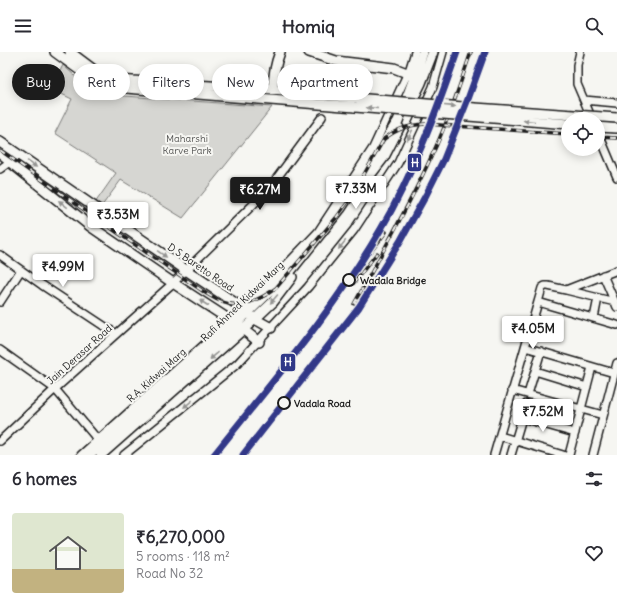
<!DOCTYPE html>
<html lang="en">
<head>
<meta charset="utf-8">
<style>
	:root { --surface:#fff; --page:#f2f2f3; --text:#2b2b33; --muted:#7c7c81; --line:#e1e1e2; --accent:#1c1c1c }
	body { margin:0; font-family:Delius,sans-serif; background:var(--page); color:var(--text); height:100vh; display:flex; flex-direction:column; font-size:15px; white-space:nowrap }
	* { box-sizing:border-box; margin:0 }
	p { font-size:13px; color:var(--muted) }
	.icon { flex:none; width:22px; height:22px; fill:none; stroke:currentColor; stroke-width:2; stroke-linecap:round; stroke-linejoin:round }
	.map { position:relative; height:403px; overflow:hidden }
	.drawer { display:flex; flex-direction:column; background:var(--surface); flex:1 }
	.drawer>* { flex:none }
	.hud { position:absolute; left:12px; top:12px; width:400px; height:36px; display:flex; gap:8px }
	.buttons { position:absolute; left:561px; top:60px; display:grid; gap:8px }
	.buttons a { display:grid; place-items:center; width:44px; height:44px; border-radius:50%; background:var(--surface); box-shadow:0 2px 10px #0003; font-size:20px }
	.price { position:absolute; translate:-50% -34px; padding:0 9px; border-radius:4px; background:#fff; color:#222; font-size:13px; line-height:26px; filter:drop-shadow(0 1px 2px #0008) }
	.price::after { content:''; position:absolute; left:50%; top:24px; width:12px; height:9px; margin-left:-6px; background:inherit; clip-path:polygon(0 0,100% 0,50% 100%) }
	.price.current { background:var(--accent); color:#fff }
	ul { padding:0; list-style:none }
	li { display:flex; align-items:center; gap:12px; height:100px; padding:0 12px }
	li+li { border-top:1px solid var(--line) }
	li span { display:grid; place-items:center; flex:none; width:112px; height:80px; border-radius:4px; color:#555 }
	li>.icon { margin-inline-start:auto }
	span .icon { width:48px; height:48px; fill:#fffc; stroke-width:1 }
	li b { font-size:17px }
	h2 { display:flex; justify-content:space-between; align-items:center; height:48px; padding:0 12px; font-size:17px }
	.tag { padding:0 14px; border-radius:18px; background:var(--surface); box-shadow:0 2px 10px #0003; font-size:14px; line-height:36px }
	.tag.current { background:var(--accent); color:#fff }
	header { display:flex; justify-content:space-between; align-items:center; height:52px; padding:0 12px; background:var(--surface); font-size:18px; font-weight:700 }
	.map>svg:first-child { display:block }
	.green { fill:#d6d6d2; stroke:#797977 }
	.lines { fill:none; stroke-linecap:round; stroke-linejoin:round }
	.minor-casing { stroke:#1c1c1c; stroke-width:10 }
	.major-casing { stroke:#1c1c1c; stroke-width:12 }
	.minor { stroke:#f6f6f2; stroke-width:7 }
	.major { stroke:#f6f6f2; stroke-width:9 }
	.rail-casing { stroke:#1c1c1c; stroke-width:3.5 }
	.rail { stroke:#f6f6f2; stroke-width:2; stroke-dasharray:6; stroke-linecap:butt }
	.major-bridge-casing { stroke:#1c1c1c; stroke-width:12; stroke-linecap:butt }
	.major-bridge { stroke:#f6f6f2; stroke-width:9 }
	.rail-1-casing { stroke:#f6f6f2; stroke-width:10 }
	.rail-1 { stroke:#303888; stroke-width:7 }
	.oneway { fill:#949492 }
	.stop-dot { fill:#f6f6f2; stroke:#1c1c1c; stroke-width:2 }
	.labels { text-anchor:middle; stroke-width:4; stroke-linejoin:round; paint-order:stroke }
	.park-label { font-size:10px; fill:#545453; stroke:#f6f6f2 }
	.street-label { font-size:10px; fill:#1c1c1c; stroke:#f6f6f2 }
	.stop-label { font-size:10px; font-weight:bold; fill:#1c1c1c; stroke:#f6f6f2; text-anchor:start }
	.line-badge { stroke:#f6f6f2; stroke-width:1.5 }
	.badge-label { font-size:11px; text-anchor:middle; font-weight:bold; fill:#fff }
</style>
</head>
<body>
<header><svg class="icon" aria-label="menu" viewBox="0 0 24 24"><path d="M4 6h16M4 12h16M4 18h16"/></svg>Homiq<svg class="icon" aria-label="search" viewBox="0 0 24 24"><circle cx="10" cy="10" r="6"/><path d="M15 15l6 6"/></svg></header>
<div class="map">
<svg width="617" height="403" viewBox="0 0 617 403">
	<rect width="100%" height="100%" fill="#f6f6f2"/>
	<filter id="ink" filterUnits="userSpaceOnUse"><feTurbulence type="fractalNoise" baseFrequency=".025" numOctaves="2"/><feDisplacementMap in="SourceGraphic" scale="8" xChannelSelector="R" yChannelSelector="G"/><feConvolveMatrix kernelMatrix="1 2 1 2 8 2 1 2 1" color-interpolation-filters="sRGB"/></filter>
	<g filter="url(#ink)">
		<path class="green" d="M63,13L88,36L112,43L272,55L183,166L121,128L101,155L95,151L116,121L55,81L72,47L51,37Z"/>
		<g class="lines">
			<g class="minor-casing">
				<path id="minor" d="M580,0L577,13V32L592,67
					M584,48L617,51
					M598,80L617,125
					M0,102L10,110
					M0,117L19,103
					M0,203L42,233L116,282
					M603,223L617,255
					M566,238L615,250
					M0,250L21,218
					M538,250L542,236L545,234H548L566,238L617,218
					M594,266L598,246
					M525,295L614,321
					M0,298L55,337L98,388
					M535,319L541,299
					M512,338L603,363
					M528,342L535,319L587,335
					M522,366L526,352
					M500,384L563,403
					M0,389L55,337L173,231L268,138L322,65
					M81,403L244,257L318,180L373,96L410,16L415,0
					M124,403L237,312L308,235L354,178L398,111L433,35L443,0
					M494,403L538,250L617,273
					M511,403L522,366L575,381
					M569,403L592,315
					M593,403L617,311"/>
			</g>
			<g class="major-casing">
				<path id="major" d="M55,0L92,27L102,33L114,35L355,55
					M70,0L94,18L105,24L117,28L273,38L355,46
					M309,0L336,9L394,16L407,21L418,29
					M273,38C273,24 275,13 280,0
					M408,57L421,31L433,0
					M598,75L617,76
					M0,90L186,218L244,257L255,267L271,276
					M10,110L90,174L173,231L236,272L259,290
					M358,139L384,105L399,76
					M89,403L236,272L289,221L341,156L398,69L414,26L423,0
					M101,403L255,267L273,250L292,225"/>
			</g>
			<use href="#minor" class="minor"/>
			<use href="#major" class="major"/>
			<g class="rail-casing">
				<path id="rail" d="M598,85L617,86
					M0,98L83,157L207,242C212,245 217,248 222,250C241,257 260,248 276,236L336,166L350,147L384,87C398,76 410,73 426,72L568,82
					M367,205L386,180
					M353,232L377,201
					M354,252C381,203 409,154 432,103C448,70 459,35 471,0"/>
			</g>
			<use href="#rail" class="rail"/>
			<g class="major-bridge-casing">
				<path id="major-bridge" d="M355,46L475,56L617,66
					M355,55L568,72"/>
			</g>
			<use href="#major-bridge" class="major-bridge"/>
			<g class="rail-1-casing">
				<path id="rail-1" d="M214,403C272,330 334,258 381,177C413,122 436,61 457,0
					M243,403L359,255L401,188L426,143L444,107L468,47L485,0"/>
			</g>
			<use href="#rail-1" class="rail-1"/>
		</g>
		<defs><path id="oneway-solid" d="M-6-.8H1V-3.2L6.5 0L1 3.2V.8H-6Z"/></defs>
		<g class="oneway">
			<use href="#oneway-solid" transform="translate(450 54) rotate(5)"/>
			<use href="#oneway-solid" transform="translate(372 56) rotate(-175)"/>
			<use href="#oneway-solid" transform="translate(529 69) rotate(-175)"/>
			<use href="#oneway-solid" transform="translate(410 83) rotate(115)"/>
			<use href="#oneway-solid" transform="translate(32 112) rotate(35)"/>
			<use href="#oneway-solid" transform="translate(63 152) rotate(-142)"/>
			<use href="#oneway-solid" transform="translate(342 193) rotate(129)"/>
			<use href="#oneway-solid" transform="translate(162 202) rotate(35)"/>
			<use href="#oneway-solid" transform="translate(274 247) rotate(130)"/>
			<use href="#oneway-solid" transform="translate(204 251) rotate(-147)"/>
			<use href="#oneway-solid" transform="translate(214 304) rotate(139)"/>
			<use href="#oneway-solid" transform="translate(188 352) rotate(141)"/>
		</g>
	</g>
	<g class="stop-dot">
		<circle cx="349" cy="228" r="6"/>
		<circle cx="284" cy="351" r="6"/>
	</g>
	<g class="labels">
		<g class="park-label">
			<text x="187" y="90">Maharshi<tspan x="187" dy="12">Karve Park</tspan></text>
		</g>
		<g class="street-label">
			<text transform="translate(201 215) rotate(34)" y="4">D S Baretto Road</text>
			<text transform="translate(242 249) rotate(-44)" y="4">Rafi Ahmed Kidwai Marg</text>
			<text transform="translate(79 302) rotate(-42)" y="4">Jain Derasar Road</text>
			<text transform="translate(156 323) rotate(-42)" y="4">R.A. Kidwai Marg</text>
		</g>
		<g class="stop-label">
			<text x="360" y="232">Wadala Bridge</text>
			<text x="294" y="355">Vadala Road</text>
		</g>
	</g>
	<g class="line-badge">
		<rect x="407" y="101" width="15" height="19" rx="4" fill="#303888"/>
		<rect x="280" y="301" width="16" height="19" rx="4" fill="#303888"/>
	</g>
	<g class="badge-label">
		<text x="415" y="115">H</text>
		<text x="288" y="314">H</text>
	</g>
</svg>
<div class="buttons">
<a><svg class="icon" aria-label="locate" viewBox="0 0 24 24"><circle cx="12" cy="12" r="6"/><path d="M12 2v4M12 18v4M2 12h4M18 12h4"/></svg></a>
</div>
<b class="price" style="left:356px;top:158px">₹7.33M</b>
<b class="price current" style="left:260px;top:159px">₹6.27M</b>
<b class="price" style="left:118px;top:184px">₹3.53M</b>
<b class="price" style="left:63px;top:236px">₹4.99M</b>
<b class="price" style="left:533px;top:298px">₹4.05M</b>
<b class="price" style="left:543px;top:381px">₹7.52M</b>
<div class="hud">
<a class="tag current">Buy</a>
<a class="tag">Rent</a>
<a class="tag">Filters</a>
<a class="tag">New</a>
<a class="tag">Apartment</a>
</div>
</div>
<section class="drawer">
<h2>6 homes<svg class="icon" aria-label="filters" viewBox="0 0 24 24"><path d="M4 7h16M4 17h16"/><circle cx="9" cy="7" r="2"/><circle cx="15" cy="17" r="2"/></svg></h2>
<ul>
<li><span style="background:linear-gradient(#dfe7d0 70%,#c2b280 0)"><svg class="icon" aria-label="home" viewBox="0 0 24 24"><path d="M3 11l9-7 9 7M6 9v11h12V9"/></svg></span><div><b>₹6,270,000</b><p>5 rooms · 118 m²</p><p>Road No 32</p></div><svg class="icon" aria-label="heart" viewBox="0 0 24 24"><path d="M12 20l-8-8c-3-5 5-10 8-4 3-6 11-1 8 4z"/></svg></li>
</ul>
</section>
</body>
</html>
